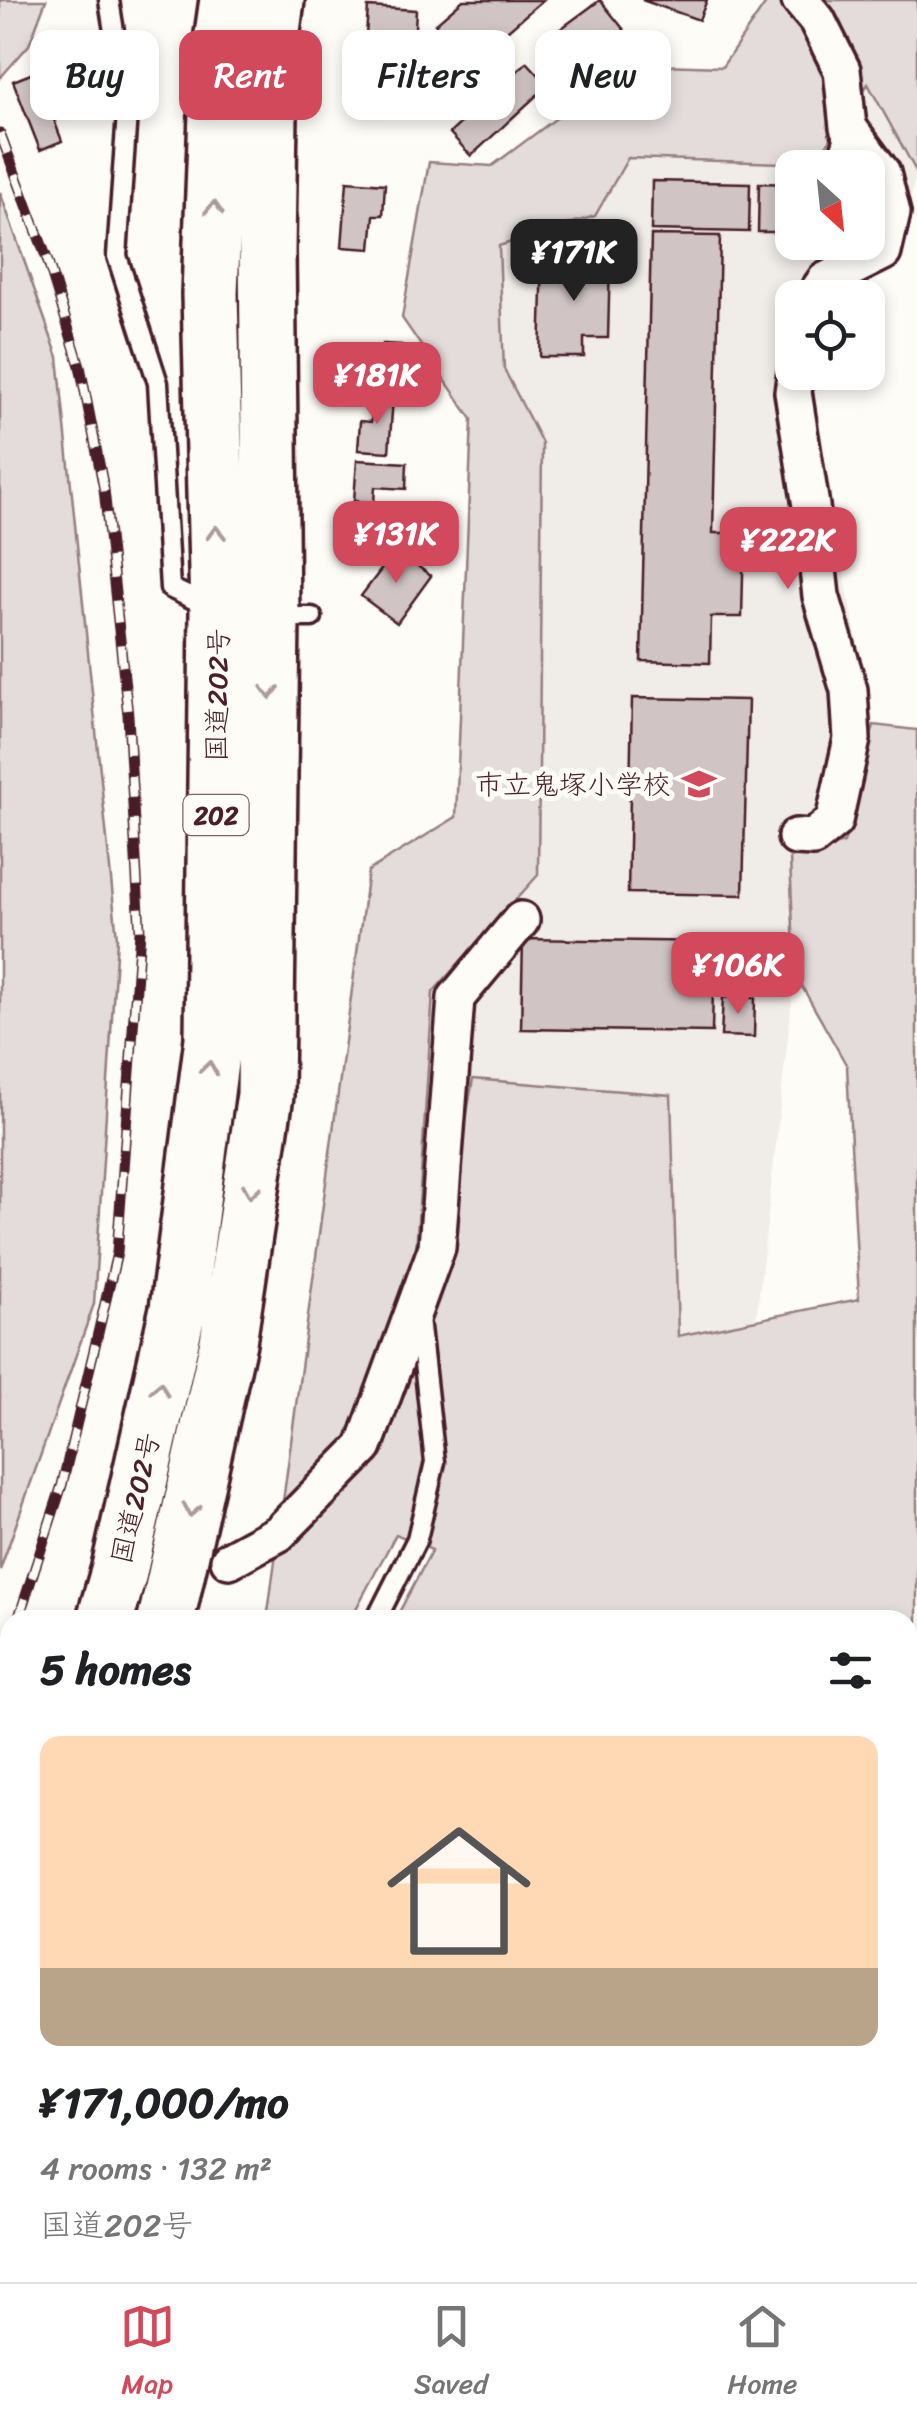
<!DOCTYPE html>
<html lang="en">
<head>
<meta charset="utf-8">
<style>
	:root { --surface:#fff; --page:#f6f6f6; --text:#202124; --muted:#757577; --line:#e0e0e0; --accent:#d1495b }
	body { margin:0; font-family:Sriracha,"Klee One",sans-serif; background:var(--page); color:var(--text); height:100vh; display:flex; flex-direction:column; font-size:38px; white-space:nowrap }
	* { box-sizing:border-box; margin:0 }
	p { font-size:32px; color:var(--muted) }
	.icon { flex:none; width:55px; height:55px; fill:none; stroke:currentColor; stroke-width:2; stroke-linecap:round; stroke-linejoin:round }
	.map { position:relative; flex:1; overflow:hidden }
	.details { position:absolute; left:0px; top:1610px; width:918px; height:672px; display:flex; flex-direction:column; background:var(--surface); border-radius:30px 30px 0 0; box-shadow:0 5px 15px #0003 }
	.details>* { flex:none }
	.top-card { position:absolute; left:30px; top:30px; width:858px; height:90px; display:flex; gap:20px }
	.needle { width:65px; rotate:153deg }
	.tools { position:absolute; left:775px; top:150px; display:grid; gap:20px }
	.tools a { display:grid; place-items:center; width:110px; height:110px; border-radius:20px; background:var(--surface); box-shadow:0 5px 15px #0003; font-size:50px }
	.price { position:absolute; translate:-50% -85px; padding:0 22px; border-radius:20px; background:var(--accent); color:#fff; font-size:32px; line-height:65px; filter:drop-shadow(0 2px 5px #0008) }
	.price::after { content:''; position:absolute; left:50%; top:60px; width:30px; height:22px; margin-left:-15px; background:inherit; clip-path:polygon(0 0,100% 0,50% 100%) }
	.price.on { background:#222; color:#fff }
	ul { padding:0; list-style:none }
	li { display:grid; align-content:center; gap:20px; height:530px; padding:0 40px }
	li+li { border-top:2px solid var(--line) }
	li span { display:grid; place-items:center; height:310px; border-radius:20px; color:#555 }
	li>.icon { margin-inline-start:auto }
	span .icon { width:180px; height:180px; fill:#fffc; stroke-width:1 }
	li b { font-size:42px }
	h2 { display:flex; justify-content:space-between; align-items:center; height:120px; padding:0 40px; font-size:42px }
	.tag { padding:0 35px; border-radius:20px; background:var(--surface); box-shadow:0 5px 15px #0003; font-size:35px; line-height:90px }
	.tag.on { background:var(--accent); color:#fff }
	.tabs { display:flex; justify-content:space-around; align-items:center; height:140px; border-top:2px solid var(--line); background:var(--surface); font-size:28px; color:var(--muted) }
	.tabs a { display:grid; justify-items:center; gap:5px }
	.tabs .on { color:var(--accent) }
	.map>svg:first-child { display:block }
	.built { fill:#f0ece8; fill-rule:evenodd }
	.green { fill:#e3dcda; stroke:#967e82; stroke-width:2.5 }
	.building { fill:#d0c5c4; stroke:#4a1f2b; stroke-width:2.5 }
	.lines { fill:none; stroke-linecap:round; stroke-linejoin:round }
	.lane-casing { stroke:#4a1f2b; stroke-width:25 }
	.street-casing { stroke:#4a1f2b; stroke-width:42 }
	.highway-casing { stroke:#4a1f2b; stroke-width:62 }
	.lane { stroke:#fdfcf7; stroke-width:18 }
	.street { stroke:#fdfcf7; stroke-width:35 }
	.highway { stroke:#fdfcf7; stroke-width:55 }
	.rail-casing { stroke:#4a1f2b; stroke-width:11 }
	.rail { stroke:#fdfcf7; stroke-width:8; stroke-dasharray:22; stroke-linecap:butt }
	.oneway { stroke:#ac999b }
	.labels { text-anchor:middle; stroke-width:10; stroke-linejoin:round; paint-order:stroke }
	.shield { fill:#fdfcf7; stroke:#806168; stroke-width:2.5 }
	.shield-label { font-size:25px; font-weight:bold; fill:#4a1f2b }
	.street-label { font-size:28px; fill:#4a1f2b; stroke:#fdfcf7 }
	.poi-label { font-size:28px; fill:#4a1f2b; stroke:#fdfcf7; text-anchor:end }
</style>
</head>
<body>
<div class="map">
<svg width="917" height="2282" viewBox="0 0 917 2282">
	<rect width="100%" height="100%" fill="#fdfcf7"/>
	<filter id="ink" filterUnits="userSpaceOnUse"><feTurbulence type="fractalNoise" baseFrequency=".01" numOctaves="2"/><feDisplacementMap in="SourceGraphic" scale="20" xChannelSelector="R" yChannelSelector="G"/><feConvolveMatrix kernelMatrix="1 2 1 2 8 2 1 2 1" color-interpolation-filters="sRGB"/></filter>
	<g filter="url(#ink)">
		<path class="built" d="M869,83L916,172L898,259L836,297L792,298V372L814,373L816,431L874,725L844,843L790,859L795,974L756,1320L678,1336L465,1478L416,1251L433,992L538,875L542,444L504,369L499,246L595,216L628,158L814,164ZM792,168H868V242H792Z"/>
		<path class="green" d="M0,0H46L29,45L0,78Z
			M768,0H917V173L868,84L814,164L628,158L595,216L499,246L504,369L542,443L538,875L433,992L416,1251L431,1317L473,1079L671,1095L678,1336L859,1299L847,1066L795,974L790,858L844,843L874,725L917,730V2282H494L508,2272H908V1620H395L432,1550L396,1534L350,1620H267L368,871L456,817L472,419L402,318L429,162L492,166L629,64L722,67Z
			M0,192L58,357L117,938L94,1304L0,1570Z
			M235,2272L243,2282H52L41,2273Z"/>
		<path class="building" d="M463,0H543L470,63L435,24Z
			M600,0L629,36L571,79L544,41Z
			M642,0H707L699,20Z
			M368,7L416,10L411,97L362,94Z
			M527,62L548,85L471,156L450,133Z
			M36,72L62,141L40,150L13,81Z
			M347,181L385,184L383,215H374L371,249L342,247Z
			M652,181L750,183L749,232L651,230Z
			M759,183L792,184V232H758Z
			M651,235L720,236L713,533H744L742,617H711L710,663L641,661Z
			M543,256L610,258L608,338H584V357H540Z
			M383,344L401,345L398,385L380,383Z
			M373,396L393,398L389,452L358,450L360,421L371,422Z
			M357,460L407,463L406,489L375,487L374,503L354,501Z
			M396,550L431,576L397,623L361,596Z
			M632,698L748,700L743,895L628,893Z
			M523,939L714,942L712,1032L521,1029Z
			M723,997L755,998L754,1037L721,1036Z
			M411,2272H457L448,2282H421Z"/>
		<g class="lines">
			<g class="lane-casing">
				<path id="lane" d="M109,0L127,113L117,256L158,383L170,588L208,606
					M835,168L848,127
					M277,617H312
					M376,1620L417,1539L435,1462L419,1318"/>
			</g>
			<g class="street-casing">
				<path id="street" d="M800,0L817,20L842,70L848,127L882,173L892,213L883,252L825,281L813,298
					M796,372L793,392L811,506L821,596L849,690L852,739L834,821L813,838L796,837
					M229,1560L279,1533L364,1447L437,1247L456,998L521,920
					M241,2272L255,2282
					M286,2282L300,2279L305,2272"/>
			</g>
			<g class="highway-casing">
				<path id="highway" d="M105,1620L119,1572L178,1309L213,1039L218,611L210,294L219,63L228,0
					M166,1620L228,1342L265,1095L271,618L267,250L270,46L276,0
					M0,1965L10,1938
					M0,2124L10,2097"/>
			</g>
			<use href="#lane" class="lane"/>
			<use href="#street" class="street"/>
			<use href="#highway" class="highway"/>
			<g class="rail-casing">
				<path id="rail" d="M0,133L47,259L80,366L104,489L128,715L140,931L117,1253L62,1485L18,1620
					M0,1676L10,1645"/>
			</g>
			<use href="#rail" class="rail"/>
		</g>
		<defs><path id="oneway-chevron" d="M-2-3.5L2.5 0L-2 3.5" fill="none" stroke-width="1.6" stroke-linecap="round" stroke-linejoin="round" transform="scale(2.5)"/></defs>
		<g class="oneway">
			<use href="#oneway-chevron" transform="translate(214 208) rotate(-88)"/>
			<use href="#oneway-chevron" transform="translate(216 533) rotate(-91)"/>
			<use href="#oneway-chevron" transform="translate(270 692) rotate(91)"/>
			<use href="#oneway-chevron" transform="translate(209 1068) rotate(-82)"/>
			<use href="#oneway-chevron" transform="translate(251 1191) rotate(99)"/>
			<use href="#oneway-chevron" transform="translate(160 1389) rotate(-78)"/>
			<use href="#oneway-chevron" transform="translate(191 1510) rotate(102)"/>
		</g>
	</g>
	<defs>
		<g id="school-bare" transform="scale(2.7)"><path d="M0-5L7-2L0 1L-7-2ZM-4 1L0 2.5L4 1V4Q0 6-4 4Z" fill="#d1495b" stroke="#fdfcf7" stroke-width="2.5" paint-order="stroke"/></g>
	</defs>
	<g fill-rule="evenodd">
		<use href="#school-bare" x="699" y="784"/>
	</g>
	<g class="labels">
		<rect class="shield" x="183.5" y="795" width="65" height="40" rx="8"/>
		<g class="shield-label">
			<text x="216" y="824">202</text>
		</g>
		<g class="street-label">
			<text transform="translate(217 695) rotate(-89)" y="10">国道202号</text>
			<text transform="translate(135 1498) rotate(-77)" y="10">国道202号</text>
		</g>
		<g class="poi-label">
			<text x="671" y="794">市立鬼塚小学校</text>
		</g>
	</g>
</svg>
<div class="tools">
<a><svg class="needle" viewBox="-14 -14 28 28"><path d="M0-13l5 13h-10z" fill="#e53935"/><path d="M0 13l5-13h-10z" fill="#757577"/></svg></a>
<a><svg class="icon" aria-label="locate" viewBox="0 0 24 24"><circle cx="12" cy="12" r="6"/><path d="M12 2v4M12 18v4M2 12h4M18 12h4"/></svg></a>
</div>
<b class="price on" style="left:574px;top:304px">¥171K</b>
<b class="price" style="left:377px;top:427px">¥181K</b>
<b class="price" style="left:396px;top:586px">¥131K</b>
<b class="price" style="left:788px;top:592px">¥222K</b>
<b class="price" style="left:738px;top:1017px">¥106K</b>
<div class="top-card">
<a class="tag">Buy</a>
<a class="tag on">Rent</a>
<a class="tag">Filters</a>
<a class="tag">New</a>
</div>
<section class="details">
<h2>5 homes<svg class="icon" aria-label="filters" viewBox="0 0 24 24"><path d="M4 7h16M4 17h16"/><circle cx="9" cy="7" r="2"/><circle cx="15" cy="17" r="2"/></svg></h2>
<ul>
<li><span style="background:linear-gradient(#ffd9b3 75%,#b9a48a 0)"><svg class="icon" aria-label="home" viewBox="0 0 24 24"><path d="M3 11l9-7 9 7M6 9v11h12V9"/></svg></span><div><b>¥171,000/mo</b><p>4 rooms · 132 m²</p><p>国道202号</p></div></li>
</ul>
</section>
</div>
<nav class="tabs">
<a class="on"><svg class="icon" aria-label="map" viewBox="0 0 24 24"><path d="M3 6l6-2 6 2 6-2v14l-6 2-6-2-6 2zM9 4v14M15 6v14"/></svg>Map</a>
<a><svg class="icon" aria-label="saved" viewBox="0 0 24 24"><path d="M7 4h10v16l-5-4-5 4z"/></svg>Saved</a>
<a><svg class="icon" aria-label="home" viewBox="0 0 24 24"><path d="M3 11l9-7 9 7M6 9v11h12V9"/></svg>Home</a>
</nav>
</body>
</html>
